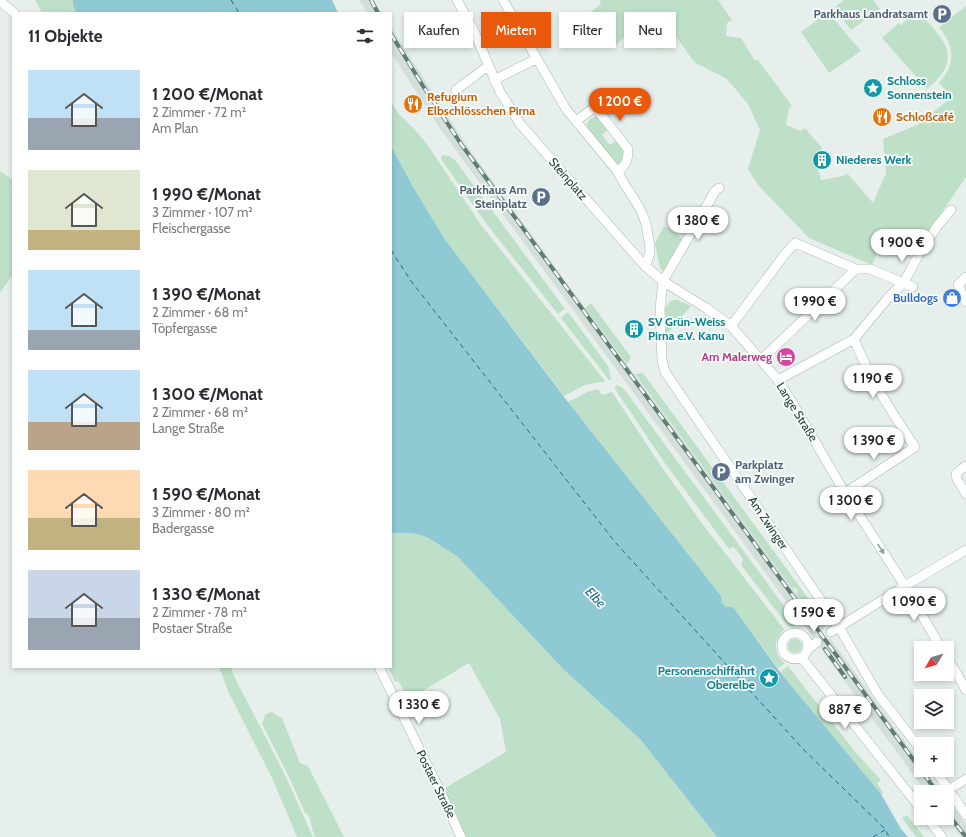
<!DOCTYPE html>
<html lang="de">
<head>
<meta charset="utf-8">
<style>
	:root { --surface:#fff; --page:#f2f2f3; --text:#2b2b33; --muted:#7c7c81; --accent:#ea580c }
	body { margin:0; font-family:Cabin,sans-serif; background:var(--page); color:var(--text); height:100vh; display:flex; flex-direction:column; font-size:15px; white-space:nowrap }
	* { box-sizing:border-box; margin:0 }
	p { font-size:13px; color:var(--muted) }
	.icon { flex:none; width:22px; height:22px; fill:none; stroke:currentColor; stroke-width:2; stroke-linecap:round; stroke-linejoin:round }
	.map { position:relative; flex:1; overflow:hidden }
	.side { position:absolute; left:12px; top:12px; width:380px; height:656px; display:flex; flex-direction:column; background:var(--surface); border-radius:0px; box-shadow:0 2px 6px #0003 }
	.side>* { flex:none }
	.hud { position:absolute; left:404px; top:12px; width:380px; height:36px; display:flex; gap:8px }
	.needle { width:26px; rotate:232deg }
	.fabs { position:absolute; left:914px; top:641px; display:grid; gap:8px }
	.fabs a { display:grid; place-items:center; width:40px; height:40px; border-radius:0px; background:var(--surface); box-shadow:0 2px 6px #0003; font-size:20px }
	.price { position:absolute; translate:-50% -34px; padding:0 9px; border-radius:14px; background:#fff; color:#222; font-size:13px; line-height:26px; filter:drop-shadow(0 1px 2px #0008) }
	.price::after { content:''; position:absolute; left:50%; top:24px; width:12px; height:9px; margin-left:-6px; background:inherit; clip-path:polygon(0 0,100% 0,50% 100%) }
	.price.on { background:var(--accent); color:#fff }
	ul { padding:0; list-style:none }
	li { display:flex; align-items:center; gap:12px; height:100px; padding:0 16px }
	li span { display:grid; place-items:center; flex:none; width:112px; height:80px; border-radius:0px; color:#555 }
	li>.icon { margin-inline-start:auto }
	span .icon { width:48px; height:48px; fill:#fffc; stroke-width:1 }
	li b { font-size:17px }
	h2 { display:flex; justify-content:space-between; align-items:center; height:48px; padding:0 16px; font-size:17px }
	.pill { padding:0 14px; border-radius:0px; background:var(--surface); box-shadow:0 2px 6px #0003; font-size:14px; line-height:36px }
	.pill.on { background:var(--accent); color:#fff }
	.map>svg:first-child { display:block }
	.built { fill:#d4dfda }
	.green { fill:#bfe0c8 }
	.water { fill:#8ec9d4 }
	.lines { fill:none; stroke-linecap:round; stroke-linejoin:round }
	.ferry { stroke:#1c6f80; stroke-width:1; stroke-dasharray:5 4; stroke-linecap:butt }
	.street-tunnel { stroke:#bfccc8; stroke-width:9; stroke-dasharray:9 4.5; stroke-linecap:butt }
	.street-casing { stroke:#a8b8b2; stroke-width:10 }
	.street { stroke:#fff; stroke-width:9 }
	.rail-casing { stroke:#5f7d75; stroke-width:4 }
	.rail { stroke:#f7fbf9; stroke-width:2.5; stroke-dasharray:8; stroke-linecap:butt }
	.oneway { fill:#92a09c }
	.labels { text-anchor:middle; stroke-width:3.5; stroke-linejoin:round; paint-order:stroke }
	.service-label { font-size:12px; font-weight:bold; fill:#4e5e75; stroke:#f7fbf9; text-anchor:end }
	.culture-label { font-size:12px; font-weight:bold; fill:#0d838f; stroke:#f7fbf9; text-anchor:start }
	.food-label { font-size:12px; font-weight:bold; fill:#c56008; stroke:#f7fbf9; text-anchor:start }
	.street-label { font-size:12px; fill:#24423a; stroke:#f7fbf9 }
	.shop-label { font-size:12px; font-weight:bold; fill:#366cbe; stroke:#f7fbf9; text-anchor:end }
	.hotel-label { font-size:12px; font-weight:bold; fill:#b23c85; stroke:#f7fbf9; text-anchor:end }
	.water-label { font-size:13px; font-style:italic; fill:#1c6f80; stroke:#f7fbf9 }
</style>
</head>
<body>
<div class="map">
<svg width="966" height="837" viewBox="0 0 966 837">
	<rect width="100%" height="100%" fill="#e6efeb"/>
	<path class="built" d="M359,0H374L382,13H367Z
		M391,27L465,143L582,304L824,630L813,638L439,127L391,53Z
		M830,638L921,764V770H925L942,792H926L819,646Z
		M947,799L966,824V837H961L946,818H947Z"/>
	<path class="green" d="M35,0H73V5L76,13H42Z
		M600,0H718L732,20L727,23L726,36L741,38L755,61L758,60L792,106L789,108L786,125L801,131L805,128L822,148L816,159L821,180L843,176L847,173L873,203L886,173L883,139L919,124L952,97L939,83C950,71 955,56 948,41C946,36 942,32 939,27L966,6V177L938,218L913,253L880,246L872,265L809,238L758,185L748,169L760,130L748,104L727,79L694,62L675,35L658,49L639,24L616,45L585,16L601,4Z
		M844,0H873L880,9L851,30L834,8Z
		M916,10C943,38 966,57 927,89L882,38L899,23L901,25Z
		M828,12L861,51L829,73L801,32Z
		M391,102L399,114L417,132L429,147L481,225L605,381L585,385L564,396L444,238L412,187L391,146Z
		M596,116L608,130L602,135L610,145L617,140L626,153L621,164L618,165L588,128L587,124L589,120Z
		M442,155L449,156L455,160L565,309L558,314L485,222L441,159Z
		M0,171L13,180V274L0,293Z
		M664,226L682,238L664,271L660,268L655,243Z
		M673,300H678L691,306L666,335C665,323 660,307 673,300Z
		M591,303L631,357L627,364L585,308Z
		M568,312L608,366L611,379L609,380L561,318Z
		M643,373L827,624L823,629L797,594L798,592L795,587L793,589L635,374Z
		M616,385H618L624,389L787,610L794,621L795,627H789L741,565L743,559L734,547L729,549L664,462L615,389Z
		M598,389L602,395L612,392L661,466L704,526L784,629V630C773,640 773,655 785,663L778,668L733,607H726L721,602L722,597L568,402L587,392Z
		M391,533H412L427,537L458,557L564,670L640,739L717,837H461L440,791L506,752L500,719L469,663L406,701L402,694L405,692L398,681L395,682L388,667H391Z
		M788 646a7 7 0 1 1 14 0a7 7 0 1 1-14 0Z
		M788,666L857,754L881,780L877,783L883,793L881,794L780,672Z
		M219,667H231L234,676L287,779L313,837H297L273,780L229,693Z
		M271,712L282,718L300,763L308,766L344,837H315C314,834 312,830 312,827C310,821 312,817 305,813L289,777L262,724L265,715Z
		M907,815L924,837H916L902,818Z"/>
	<path class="water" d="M73,0H332L338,13H76L73,5Z
		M391,146L413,187L444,238L568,402L722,597L721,602L726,607H733L780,672L881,794L901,829L908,837H717L640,739L564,670L458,557L427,537L412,533H391Z"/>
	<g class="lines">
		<path class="ferry" d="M231,0L239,13
			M391,250L411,281L615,542L803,749L885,829L889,837
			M873,837L885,830"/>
		<path class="street-tunnel" d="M817,642L831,632"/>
		<g class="street-casing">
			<path id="street" d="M457,0L474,31L500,92L521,125L645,266L663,281L706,308L731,326L778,380L792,402L845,493L905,586L941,648
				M503,0L566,109L618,172C625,189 640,203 645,221C647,226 647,231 648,236C651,249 651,254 645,266
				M0,1L14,13
				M494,80L536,59
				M456,90L488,66
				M576,121L595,107L628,149C628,161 626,164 618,172
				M719,188L715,191L705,209L663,281L660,309L662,360L665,372L839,627L877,693L921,750
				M966,277L958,285L966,302
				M731,326L785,254L795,243L856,269H870L913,287
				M761,360L856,269
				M778,380L854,339L888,298L904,282L919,254L938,225L951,210
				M966,466L960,470L956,474L957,479L966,494
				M845,493L915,447C892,413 869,377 854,339
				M831,632L905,586L966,550
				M782 646a13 13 0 1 1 26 0a13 13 0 1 1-26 0Z
				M807,650L817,642
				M801,657L921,809
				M947,657L966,690
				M379,667L442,795L461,837
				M935,770L966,815
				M945,792L966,779
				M927,818L942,837"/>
		</g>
		<use href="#street" class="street"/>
		<g class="rail-casing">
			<path id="rail" d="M371,0L378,13
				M391,34L423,86L461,144L937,792
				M825,649L845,677
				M947,813L966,837"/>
		</g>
		<use href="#rail" class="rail"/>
	</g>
	<defs><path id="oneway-solid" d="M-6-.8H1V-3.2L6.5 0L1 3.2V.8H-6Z"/></defs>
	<use class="oneway" href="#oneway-solid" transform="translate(881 549) rotate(57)"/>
	<defs>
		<g id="parking-disc" transform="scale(1)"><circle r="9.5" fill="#5c6f8a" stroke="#f7fbf9"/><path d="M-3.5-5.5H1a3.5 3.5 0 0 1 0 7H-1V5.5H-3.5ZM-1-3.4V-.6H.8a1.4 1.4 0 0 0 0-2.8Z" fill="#fff"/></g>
		<g id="sight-disc" transform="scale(1)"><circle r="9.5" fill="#0f9aa8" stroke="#f7fbf9"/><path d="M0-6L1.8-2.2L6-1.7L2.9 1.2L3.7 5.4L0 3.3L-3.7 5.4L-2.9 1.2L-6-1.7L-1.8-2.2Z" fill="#fff"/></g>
		<g id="restaurant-disc" transform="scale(1)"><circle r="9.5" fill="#e8710a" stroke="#f7fbf9"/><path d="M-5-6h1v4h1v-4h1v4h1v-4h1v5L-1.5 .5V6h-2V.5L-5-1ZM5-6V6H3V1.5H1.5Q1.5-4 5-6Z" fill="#fff"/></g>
		<g id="building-disc" transform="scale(1)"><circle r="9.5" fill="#0f9aa8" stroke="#f7fbf9"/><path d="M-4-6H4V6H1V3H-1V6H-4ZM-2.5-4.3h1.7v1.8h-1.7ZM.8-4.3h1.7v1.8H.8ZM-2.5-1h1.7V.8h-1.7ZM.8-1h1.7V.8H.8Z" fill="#fff"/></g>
		<g id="shop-disc" transform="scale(1)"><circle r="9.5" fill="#3f7fe0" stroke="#f7fbf9"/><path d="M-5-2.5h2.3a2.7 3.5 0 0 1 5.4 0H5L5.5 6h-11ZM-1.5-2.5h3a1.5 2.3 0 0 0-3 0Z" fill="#fff"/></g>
		<g id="hotel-disc" transform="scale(1)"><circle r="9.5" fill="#d1479c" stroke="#f7fbf9"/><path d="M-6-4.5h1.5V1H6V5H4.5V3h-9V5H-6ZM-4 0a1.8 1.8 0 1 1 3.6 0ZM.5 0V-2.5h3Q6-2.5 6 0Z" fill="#fff"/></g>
	</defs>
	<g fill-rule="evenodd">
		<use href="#parking-disc" x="942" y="14"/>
		<use href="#sight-disc" x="873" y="88"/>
		<use href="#restaurant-disc" x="413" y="104"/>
		<use href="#restaurant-disc" x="882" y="117"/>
		<use href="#building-disc" x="822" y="160"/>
		<use href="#parking-disc" x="541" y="197"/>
		<use href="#shop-disc" x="952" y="298"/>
		<use href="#building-disc" x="634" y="329"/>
		<use href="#hotel-disc" x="786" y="357"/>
		<use href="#parking-disc" x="721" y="472"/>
		<use href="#sight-disc" x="769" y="678"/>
	</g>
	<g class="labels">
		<g class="service-label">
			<text x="928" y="18">Parkhaus Landratsamt</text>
			<text x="527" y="194">Parkhaus Am<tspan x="527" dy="14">Steinplatz</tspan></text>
			<text x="735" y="469" text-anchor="start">Parkplatz<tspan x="735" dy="14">am Zwinger</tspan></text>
		</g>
		<g class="culture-label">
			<text x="887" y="85">Schloss<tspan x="887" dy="14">Sonnenstein</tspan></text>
			<text x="836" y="164">Niederes Werk</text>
			<text x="648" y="326">SV Grün-Weiss<tspan x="648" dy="14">Pirna e.V. Kanu</tspan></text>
			<text x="755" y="675" text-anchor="end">Personenschiffahrt<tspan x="755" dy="14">Oberelbe</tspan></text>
		</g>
		<g class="food-label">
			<text x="427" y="101">Refugium<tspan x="427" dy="14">Elbschlösschen Pirna</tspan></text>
			<text x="896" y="121">Schloßcafé</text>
		</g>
		<g class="street-label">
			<text transform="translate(568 179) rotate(49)" y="4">Steinplatz</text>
			<text transform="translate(797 412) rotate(58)" y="4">Lange Straße</text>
			<text transform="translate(768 523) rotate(56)" y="4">Am Zwinger</text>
			<text transform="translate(436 784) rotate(64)" y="4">Postaer Straße</text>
		</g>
		<g class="shop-label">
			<text x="938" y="302">Bulldogs</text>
		</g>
		<g class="hotel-label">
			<text x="772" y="361">Am Malerweg</text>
		</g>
		<g class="water-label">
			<text transform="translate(596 597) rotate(46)" y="5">Elbe</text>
		</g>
	</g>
</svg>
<div class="fabs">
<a><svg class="needle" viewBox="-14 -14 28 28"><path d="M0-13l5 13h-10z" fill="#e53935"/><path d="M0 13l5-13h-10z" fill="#7c7c81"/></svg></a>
<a><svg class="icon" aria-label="layers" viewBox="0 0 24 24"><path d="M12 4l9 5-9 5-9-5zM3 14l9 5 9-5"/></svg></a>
<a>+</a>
<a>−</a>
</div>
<b class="price on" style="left:620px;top:122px">1 200 €</b>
<b class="price" style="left:698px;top:241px">1 380 €</b>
<b class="price" style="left:902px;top:263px">1 900 €</b>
<b class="price" style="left:815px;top:322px">1 990 €</b>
<b class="price" style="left:873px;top:399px">1 190 €</b>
<b class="price" style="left:874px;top:461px">1 390 €</b>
<b class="price" style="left:851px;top:521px">1 300 €</b>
<b class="price" style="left:914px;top:622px">1 090 €</b>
<b class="price" style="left:814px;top:633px">1 590 €</b>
<b class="price" style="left:419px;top:725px">1 330 €</b>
<b class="price" style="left:845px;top:730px">887 €</b>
<div class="hud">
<a class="pill">Kaufen</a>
<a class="pill on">Mieten</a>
<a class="pill">Filter</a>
<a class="pill">Neu</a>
</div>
<section class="side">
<h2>11 Objekte<svg class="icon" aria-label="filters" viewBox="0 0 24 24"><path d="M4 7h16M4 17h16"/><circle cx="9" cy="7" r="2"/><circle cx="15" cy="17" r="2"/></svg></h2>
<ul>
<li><span style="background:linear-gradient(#bfe0f5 60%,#9aa5b1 0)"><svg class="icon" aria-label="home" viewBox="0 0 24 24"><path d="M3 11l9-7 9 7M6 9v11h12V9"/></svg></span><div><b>1 200 €/Monat</b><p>2 Zimmer · 72 m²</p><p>Am Plan</p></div></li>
<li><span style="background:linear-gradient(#dfe7d0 75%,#c2b280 0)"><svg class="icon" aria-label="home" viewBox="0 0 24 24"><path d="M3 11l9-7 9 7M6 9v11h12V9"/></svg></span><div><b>1 990 €/Monat</b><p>3 Zimmer · 107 m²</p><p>Fleischergasse</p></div></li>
<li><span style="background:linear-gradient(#bfe0f5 75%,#9aa5b1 0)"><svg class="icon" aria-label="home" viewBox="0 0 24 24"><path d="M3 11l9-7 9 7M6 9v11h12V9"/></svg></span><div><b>1 390 €/Monat</b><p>2 Zimmer · 68 m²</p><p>Töpfergasse</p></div></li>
<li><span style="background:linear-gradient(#bfe0f5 65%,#b9a48a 0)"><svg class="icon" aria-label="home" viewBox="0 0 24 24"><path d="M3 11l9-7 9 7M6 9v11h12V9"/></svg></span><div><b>1 300 €/Monat</b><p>2 Zimmer · 68 m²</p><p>Lange Straße</p></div></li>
<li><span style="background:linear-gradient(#ffd9b3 60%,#c2b280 0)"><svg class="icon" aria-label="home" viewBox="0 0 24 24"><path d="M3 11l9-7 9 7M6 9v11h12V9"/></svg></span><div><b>1 590 €/Monat</b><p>3 Zimmer · 80 m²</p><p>Badergasse</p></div></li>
<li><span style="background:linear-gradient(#c9d6e8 60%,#9aa5b1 0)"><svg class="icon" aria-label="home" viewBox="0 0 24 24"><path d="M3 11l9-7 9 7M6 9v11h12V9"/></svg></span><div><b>1 330 €/Monat</b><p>2 Zimmer · 78 m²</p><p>Postaer Straße</p></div></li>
</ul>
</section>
</div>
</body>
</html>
